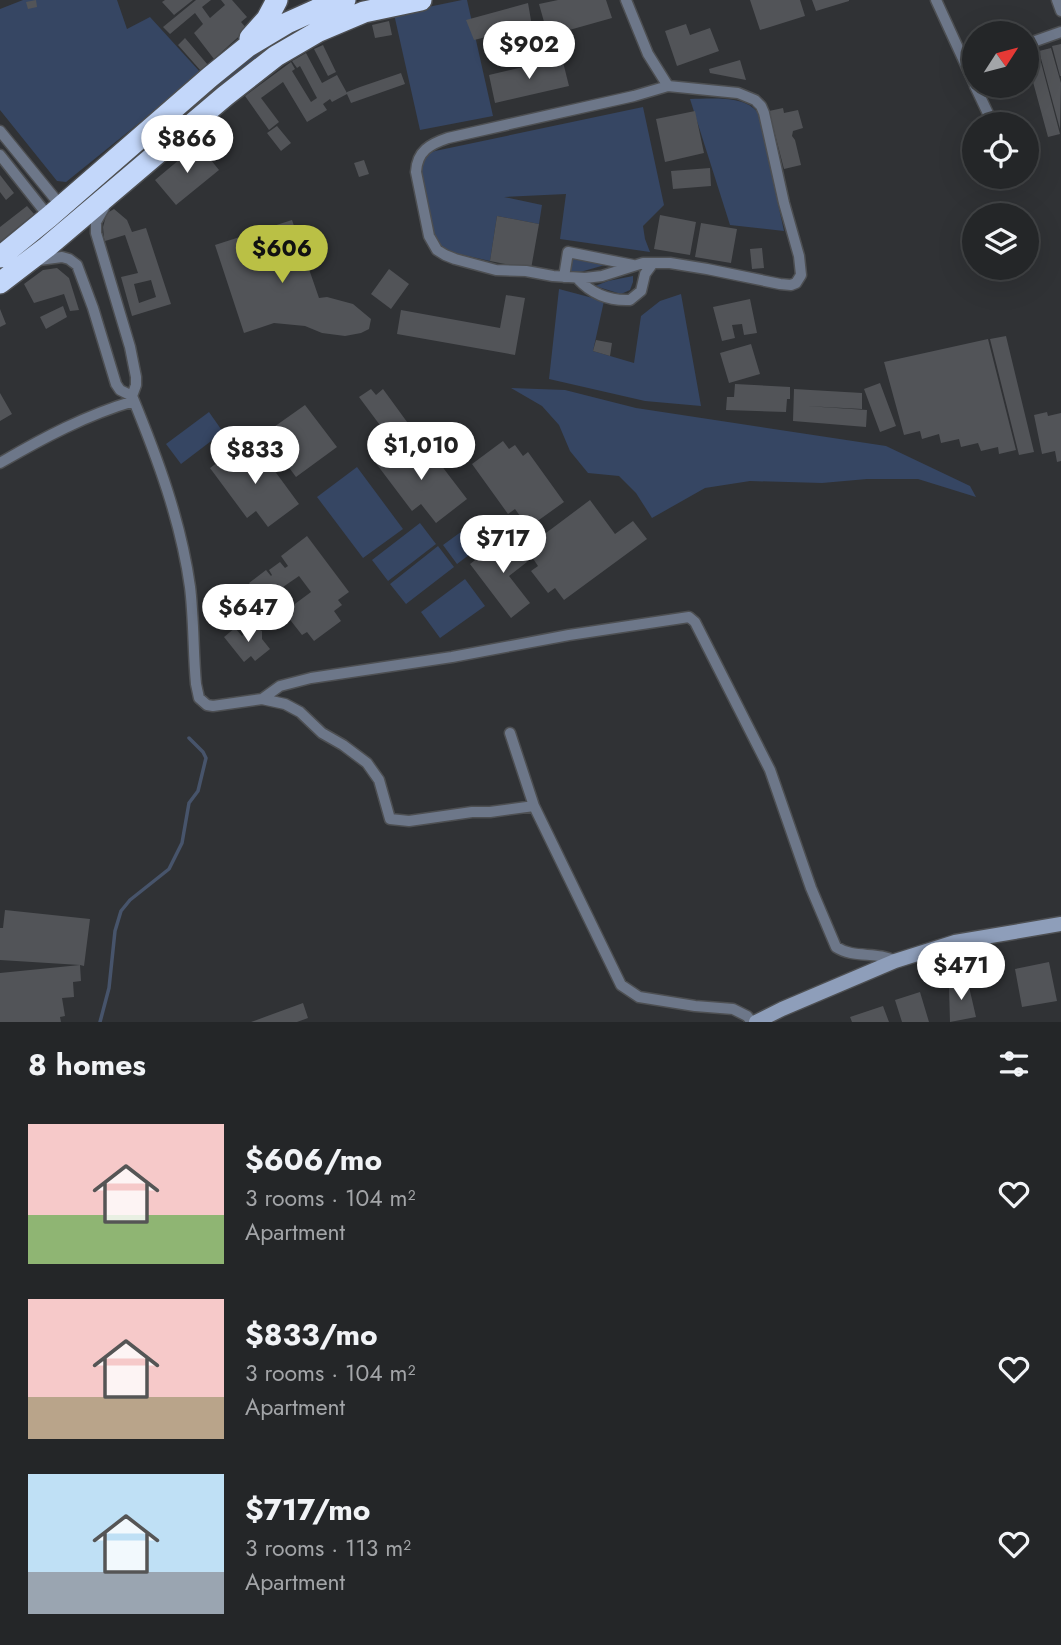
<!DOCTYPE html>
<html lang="en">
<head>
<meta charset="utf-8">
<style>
	:root { --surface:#242628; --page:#303234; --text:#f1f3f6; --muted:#a3a5a8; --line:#414345; --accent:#bac045 }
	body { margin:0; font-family:Jost,sans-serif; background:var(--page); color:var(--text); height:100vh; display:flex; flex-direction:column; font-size:26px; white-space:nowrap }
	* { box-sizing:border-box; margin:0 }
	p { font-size:23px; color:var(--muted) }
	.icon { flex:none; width:38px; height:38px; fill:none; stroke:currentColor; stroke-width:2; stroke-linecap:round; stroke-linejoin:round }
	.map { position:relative; height:1022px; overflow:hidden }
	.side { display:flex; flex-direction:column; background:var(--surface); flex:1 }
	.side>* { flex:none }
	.needle { width:46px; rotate:54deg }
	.fabs { position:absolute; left:962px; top:21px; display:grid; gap:14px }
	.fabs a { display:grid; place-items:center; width:77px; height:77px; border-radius:50%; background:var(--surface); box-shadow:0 7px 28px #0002,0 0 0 2px var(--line); font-size:35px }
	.price { position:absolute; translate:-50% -60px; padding:0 16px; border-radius:24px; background:#fff; color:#222; font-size:23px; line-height:46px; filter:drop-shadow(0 2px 4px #0008) }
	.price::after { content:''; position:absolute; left:50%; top:42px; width:21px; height:16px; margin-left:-10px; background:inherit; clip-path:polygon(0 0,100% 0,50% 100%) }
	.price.current { background:var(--accent); color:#111 }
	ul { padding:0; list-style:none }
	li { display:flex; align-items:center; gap:21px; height:175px; padding:0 28px }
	li span { display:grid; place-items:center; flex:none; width:196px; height:140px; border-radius:0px; color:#555 }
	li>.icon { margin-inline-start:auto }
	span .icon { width:84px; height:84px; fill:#fffc; stroke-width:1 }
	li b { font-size:30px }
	h2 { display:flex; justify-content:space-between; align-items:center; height:84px; padding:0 28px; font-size:30px }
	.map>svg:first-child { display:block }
	.green { fill:#364663 }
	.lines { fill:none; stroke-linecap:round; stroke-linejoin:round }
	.stream { stroke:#47546b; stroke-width:3.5 }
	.building { fill:#525458; fill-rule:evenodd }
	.street-casing { stroke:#4d4f52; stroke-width:13 }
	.secondary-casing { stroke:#4d4f52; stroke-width:17 }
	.highway-casing { stroke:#4d4f52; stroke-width:24 }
	.street { stroke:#6d7789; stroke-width:10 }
	.secondary { stroke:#8e9eba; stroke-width:14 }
	.highway { stroke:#c3d7fa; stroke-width:21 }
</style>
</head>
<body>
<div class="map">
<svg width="1061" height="1022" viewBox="0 0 1061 1022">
	<rect width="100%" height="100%" fill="#303235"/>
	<path class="green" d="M23,0H117L127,29L150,17L201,73L66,182L57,181L0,110V9Z
		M462,0H467L493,116L420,130L394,14Z
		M259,48L264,55L0,275V265Z
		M690,99C711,99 745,95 758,113L784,231L730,225Z
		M643,107L664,205L643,226L645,239L650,252L560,239L566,194L504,197L542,205L539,224L497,216L490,261L450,252L439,246L433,236L419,171L425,155L435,151Z
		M576,255L612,263L573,274L569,271L572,258Z
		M633,276V282L630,290L621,294L595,286L608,281Z
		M559,289L604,301L593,351L634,363L641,316L660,301L681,294L701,406L645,401L549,379Z
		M511,388L565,390L636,408L886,446L970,486L976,497L918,479H867L822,483L750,481L705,488L652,518L636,493L619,476L588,473L570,451L559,425L542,406Z
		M209,412L223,432L181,464L166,444Z
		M357,467L403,529L363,558L317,497Z
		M480,518L494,536L457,564L443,545Z
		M420,523L436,544L388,581L372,560Z
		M438,546L454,567L406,604L390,584Z
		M465,579L485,606L440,638L421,612Z"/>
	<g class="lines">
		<path class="stream" d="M100,1022L109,988L115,931L121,911L130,900L169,869L182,843L189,803L198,791L206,758L203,752L189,738"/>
	</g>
	<path class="building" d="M36,0L37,7L28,9L26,2Z
		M165,0H193L174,15L162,2Z
		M196,0H211L202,7L210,18L225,5L221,0H232L247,17L241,22L247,29L214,59L194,33L203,24L195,13L170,34L163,27Z
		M558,0H606L612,18L548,36L539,4Z
		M750,0H800L805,16L760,30Z
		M812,0H849V1L816,11Z
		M528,3L532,26L474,40L466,20Z
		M389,21L392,35L375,38L372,25Z
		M686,24L690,35L710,28L719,51L677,66L665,31Z
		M185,38L208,65L201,71L178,45Z
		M1061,44V76H1060L1052,46Z
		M323,45L336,72L328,76L314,49Z
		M1051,48L1061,83L1060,129L1039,51Z
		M1038,51L1060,134L1048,137L1027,60V54Z
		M306,53L322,83L337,75L347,93V92L360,87L401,73L405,84L351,103L347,94L332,102L330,99L323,104L327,110L307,122L283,82L261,98L279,122L269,130L245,96L291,62L295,69L292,71L311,102L317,98L300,66L297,68L292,61Z
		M562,58L569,86L495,103L489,75Z
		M740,60L746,80L710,73L709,69Z
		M783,108L784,113L798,110L803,128L793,131L792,136L795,140L801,165L784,169L769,111Z
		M695,111L704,153L665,162L656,119Z
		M277,126L291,143L281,151L267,133Z
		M198,144L219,170L176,205L155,180Z
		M364,160L369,174L359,177L354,163Z
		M710,168L711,186L673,189L671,171Z
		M0,175L14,193L6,200L0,192Z
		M27,206L34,214L0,242V227Z
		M114,209L127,220L132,232L146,228L171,304L132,316L121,277L138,273L125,235L105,241L104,238L103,227L106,216L109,212ZM151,280L156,297L139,303L134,284Z
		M660,215L696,222L690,255L654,249Z
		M497,216L539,224L531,269L490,261Z
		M292,220L319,298L327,297L353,304L371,319L369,329L361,333L345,336L322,333L305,326L274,323L244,333L215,245Z
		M701,223L737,229L731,263L695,257Z
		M762,248L764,268L752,269L750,249Z
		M57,268L69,278L79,310L70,311L64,294L34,303L24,284L43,270Z
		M389,269L409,284L391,309L371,294Z
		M506,295L525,298L515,355L397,334L401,310L500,328Z
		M750,299L757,333L744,335L742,324L732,325L735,338L722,341L713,307Z
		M63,306L67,317L46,329L40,317Z
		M0,309L6,324L0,327Z
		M1006,336L1034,452L1019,455L990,339Z
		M988,339L1016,450L999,454L998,447L981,451L978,443L961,447L959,439L941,443L939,434L922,439L920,431L904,435L884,362Z
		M596,340L612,343L610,356L593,351Z
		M751,344L760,374L729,383L720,353Z
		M880,383L896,426L880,432L864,389Z
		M735,384L790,387V399H787L786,412L726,410L727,397H734Z
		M371,389L376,395L383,389L410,426L391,440L359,397Z
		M794,389L862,393V409L806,406L867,410L866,427L793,421Z
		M0,393L12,414L0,421Z
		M305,405L337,447L296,477L264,434Z
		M1047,412L1048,416L1061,413V461L1057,462L1055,451L1042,454L1034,415Z
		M403,441L418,462L431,452L467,499L436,523L421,504L412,511L375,462Z
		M503,441L509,449L515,445L523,456L528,452L564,502L532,525L529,520L525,523L515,509L508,514L472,464Z
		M241,445L253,462L263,455L299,504L268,527L256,511L247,518L210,468Z
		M590,500L615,534L633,521L647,539L564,600L555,588L548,593L531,571L538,566L526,548Z
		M307,536L349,592L338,600L342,605L334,611L341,621L314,641L307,632L302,635L284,612L311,592L299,576L283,587L290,596L270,611L249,583L266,570L271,576L272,575L269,570L280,562L285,568L288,566L281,556Z
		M507,536L527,562L509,576L530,603L511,618L470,564Z
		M248,626L253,632L258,629L262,631V639L270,649L255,661L251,656L244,662L224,637L235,628L242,636L244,634L243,632L244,629Z
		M5,910L90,919L84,966L80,965L81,981L73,982L74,997L62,998L65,1016L60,1017L61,1022H0V973L80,965L0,960V928H3Z
		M1049,962L1057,1001L1022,1007L1015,969Z
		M967,978L976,1017L950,1022L949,988Z
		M920,992L929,1022H902L895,1000Z
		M303,1003L308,1018L297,1022H251Z
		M883,1006L889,1022H852L850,1017Z"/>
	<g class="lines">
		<g class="street-casing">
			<path id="street" d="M626,0L648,54L668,86
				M936,0L975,85
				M1057,0L1061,11
				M1027,44L1061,32
				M668,86L738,93L755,100L761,106L764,113L784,203L799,256L801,275L796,283L791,285L780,284L707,269L670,263H643L602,276L585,278L553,276L526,271L496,270L455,259L445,255L437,250L429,236L416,172C417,151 430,144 448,138L634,96Z
				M975,86L993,124
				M0,131L61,206
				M0,155L49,217
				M104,208L96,222V233L130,347L136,377V385L132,396
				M39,260L62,257L69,259L77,265L93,308L116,384L120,390L132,396C157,457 181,521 190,587C194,619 193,652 196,684L199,698L207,705L213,706L262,699L285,704L300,712L322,733L343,745L367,763L379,780L390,819L409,821L472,812H490L534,806L621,985L639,997L695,1006L733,1009L747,1016L752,1022
				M564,277L568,252L633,265
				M578,279C592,294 609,301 630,300L641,291L645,274L653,263
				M0,463C43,438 86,415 134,401
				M262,699L280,686L311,678L452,657L569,635L689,617L695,622L770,770L811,888L836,947C854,959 877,951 895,961
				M510,733L534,806"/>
		</g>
		<g class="secondary-casing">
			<path id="secondary" d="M756,1022L782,1009L895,961L955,942L1061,924"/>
		</g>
		<g class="highway-casing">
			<path id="highway" d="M250,38L267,19L277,0
				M0,257L49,217L210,77L247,47L287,23L316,10L345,0
				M0,283L47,247L225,96L276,56L319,31L364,12L421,0"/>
		</g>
		<use href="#street" class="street"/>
		<use href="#secondary" class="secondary"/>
		<use href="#highway" class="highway"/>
	</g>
</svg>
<div class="fabs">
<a><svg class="needle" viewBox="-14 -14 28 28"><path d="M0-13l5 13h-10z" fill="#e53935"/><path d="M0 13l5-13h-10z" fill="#a3a5a8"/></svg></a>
<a><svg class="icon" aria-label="locate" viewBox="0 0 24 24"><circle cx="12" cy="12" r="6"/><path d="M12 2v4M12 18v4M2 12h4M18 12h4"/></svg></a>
<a><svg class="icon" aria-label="layers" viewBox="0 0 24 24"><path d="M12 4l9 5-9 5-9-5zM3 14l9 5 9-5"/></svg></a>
</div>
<b class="price" style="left:529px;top:81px">$902</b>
<b class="price" style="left:187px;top:175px">$866</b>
<b class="price current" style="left:282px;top:285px">$606</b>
<b class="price" style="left:421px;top:482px">$1,010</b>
<b class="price" style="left:255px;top:486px">$833</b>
<b class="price" style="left:503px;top:575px">$717</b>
<b class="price" style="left:248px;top:644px">$647</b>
<b class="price" style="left:961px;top:1002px">$471</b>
</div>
<section class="side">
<h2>8 homes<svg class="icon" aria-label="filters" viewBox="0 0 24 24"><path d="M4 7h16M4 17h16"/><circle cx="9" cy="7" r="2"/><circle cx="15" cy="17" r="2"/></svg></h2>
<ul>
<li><span style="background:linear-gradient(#f6c9c9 65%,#8fb573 0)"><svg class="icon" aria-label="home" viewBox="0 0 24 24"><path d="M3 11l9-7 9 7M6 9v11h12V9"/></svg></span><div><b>$606/mo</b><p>3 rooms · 104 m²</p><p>Apartment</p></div><svg class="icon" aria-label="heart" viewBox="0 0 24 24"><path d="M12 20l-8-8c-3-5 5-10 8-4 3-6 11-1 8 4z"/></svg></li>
<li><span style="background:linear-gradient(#f6c9c9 70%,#b9a48a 0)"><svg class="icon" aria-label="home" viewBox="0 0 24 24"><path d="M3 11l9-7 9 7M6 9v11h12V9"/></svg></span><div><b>$833/mo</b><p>3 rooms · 104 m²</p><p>Apartment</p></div><svg class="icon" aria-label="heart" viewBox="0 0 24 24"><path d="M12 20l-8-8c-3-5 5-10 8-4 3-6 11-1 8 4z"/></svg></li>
<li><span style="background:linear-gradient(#bfe0f5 70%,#9aa5b1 0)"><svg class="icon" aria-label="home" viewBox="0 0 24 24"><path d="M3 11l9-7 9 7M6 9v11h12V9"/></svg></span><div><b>$717/mo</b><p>3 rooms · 113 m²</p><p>Apartment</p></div><svg class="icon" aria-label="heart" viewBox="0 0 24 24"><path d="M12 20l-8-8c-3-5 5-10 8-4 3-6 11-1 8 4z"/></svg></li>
</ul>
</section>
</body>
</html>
